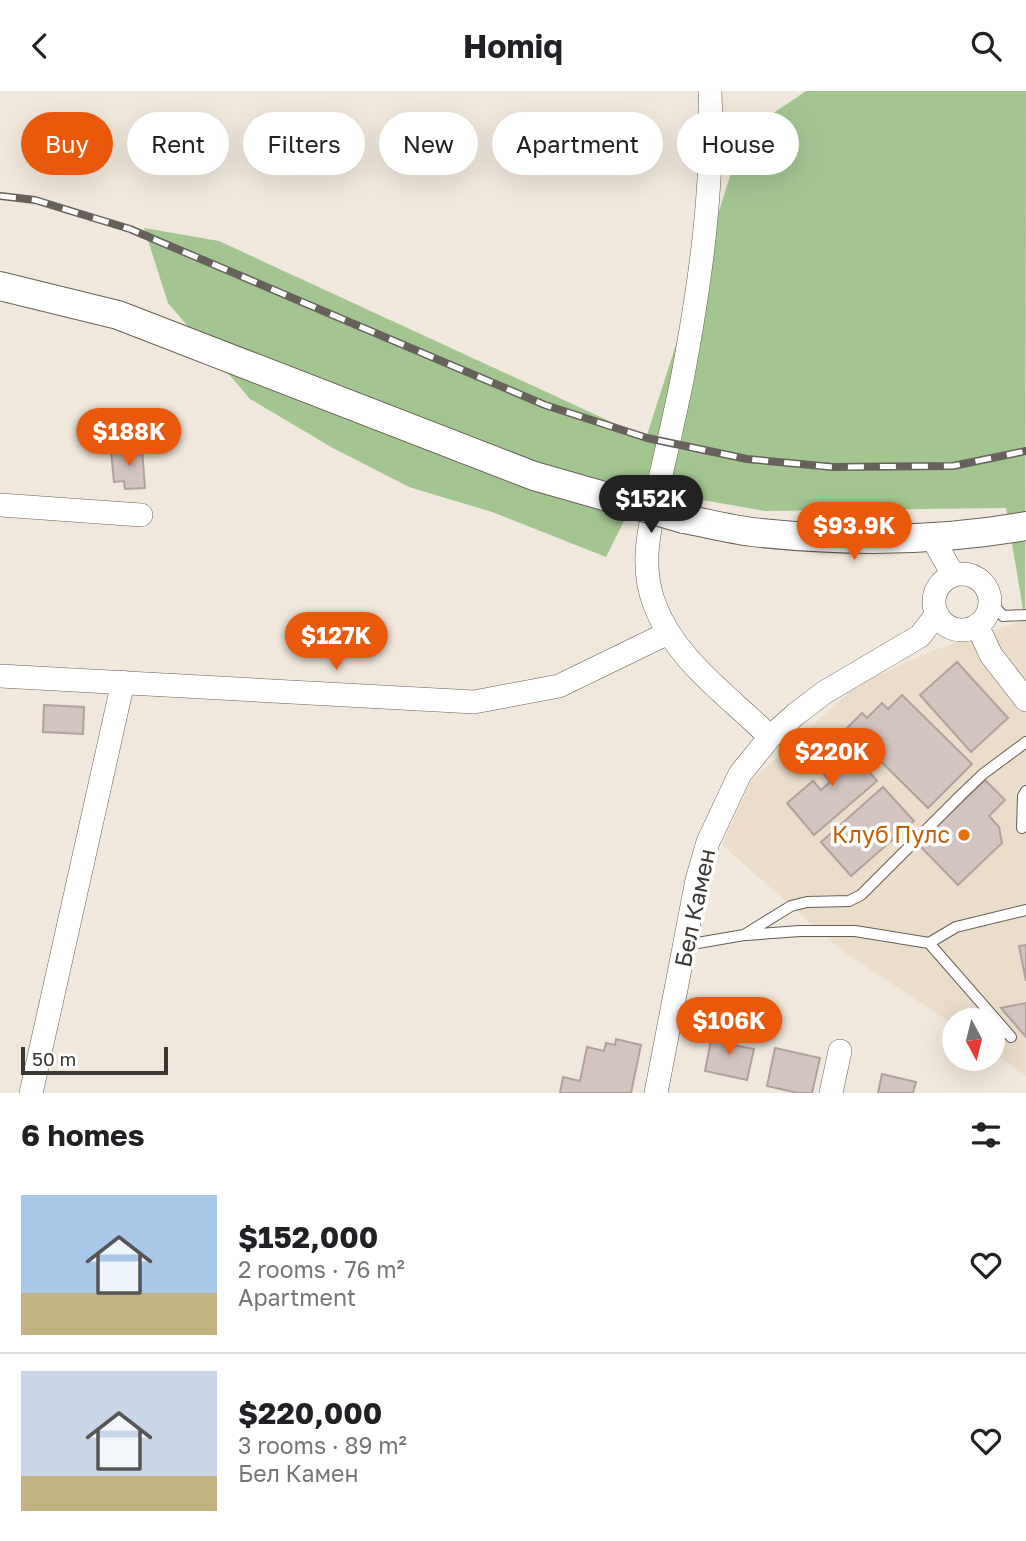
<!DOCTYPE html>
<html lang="en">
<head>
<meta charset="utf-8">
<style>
	:root { --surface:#fff; --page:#f6f6f6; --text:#202124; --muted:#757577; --line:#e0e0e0; --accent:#ea580c }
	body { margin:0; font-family:"Golos Text",sans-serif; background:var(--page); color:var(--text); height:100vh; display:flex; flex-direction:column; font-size:26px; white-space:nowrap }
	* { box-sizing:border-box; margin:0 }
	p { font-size:23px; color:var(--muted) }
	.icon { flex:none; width:38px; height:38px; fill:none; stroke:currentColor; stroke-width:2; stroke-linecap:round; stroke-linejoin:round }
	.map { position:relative; height:1002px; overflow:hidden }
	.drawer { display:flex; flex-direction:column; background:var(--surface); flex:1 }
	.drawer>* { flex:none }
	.guide { position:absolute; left:21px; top:21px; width:985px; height:63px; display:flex; gap:14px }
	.needle { width:46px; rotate:173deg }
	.tools { position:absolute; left:942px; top:917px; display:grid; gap:14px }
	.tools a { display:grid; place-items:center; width:63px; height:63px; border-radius:50%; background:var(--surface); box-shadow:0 7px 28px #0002; font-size:35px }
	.scale { position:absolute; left:21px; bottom:18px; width:147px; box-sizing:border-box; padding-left:7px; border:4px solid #3b3833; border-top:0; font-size:19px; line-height:24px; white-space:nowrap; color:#3b3833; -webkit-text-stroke:5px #fff; paint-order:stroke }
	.price { position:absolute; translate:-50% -60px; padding:0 16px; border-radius:24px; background:var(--accent); color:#fff; font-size:23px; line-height:46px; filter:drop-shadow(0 2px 4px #0008) }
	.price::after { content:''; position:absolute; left:50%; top:42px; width:21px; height:16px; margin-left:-10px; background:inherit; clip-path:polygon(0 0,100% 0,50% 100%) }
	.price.on { background:#222; color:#fff }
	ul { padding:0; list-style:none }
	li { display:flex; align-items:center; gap:21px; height:175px; padding:0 21px }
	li+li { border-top:2px solid var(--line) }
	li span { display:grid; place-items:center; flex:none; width:196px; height:140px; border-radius:0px; color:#555 }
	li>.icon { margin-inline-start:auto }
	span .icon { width:84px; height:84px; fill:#fffc; stroke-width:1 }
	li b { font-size:30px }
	h2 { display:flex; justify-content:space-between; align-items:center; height:84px; padding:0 21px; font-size:30px }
	.pill { padding:0 24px; border-radius:32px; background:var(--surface); box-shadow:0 7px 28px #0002; font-size:24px; line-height:63px }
	.pill.on { background:var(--accent); color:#fff }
	header { display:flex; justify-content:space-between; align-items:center; height:91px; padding:0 21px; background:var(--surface); font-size:32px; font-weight:700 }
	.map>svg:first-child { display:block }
	.industrial { fill:#ebddca }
	.green { fill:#a3c691 }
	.building { fill:#d4c4c0; stroke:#b1a19e; stroke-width:2 }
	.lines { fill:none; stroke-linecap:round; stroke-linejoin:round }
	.service-casing { stroke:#665f54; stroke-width:12 }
	.minor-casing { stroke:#665f54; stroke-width:24 }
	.tertiary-casing { stroke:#665f54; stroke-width:30 }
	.service { stroke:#fff; stroke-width:10 }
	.minor { stroke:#fff; stroke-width:23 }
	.tertiary { stroke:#fff; stroke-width:28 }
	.rail-casing { stroke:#66625b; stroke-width:8 }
	.rail { stroke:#fff; stroke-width:5; stroke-dasharray:16; stroke-linecap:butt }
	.tertiary-bridge-casing { stroke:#665f54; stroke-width:30; stroke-linecap:butt }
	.tertiary-bridge { stroke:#fff; stroke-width:28 }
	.food-dot { fill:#e8710a; stroke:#fff; stroke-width:2.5 }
	.labels { text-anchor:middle; stroke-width:7; stroke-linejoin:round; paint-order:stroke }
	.food-label { font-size:23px; fill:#c56008; stroke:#fff; text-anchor:end }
	.street-label { font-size:23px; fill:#3b3833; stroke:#fff }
</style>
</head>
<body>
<header><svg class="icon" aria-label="back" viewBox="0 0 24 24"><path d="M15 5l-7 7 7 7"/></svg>Homiq<svg class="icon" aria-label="search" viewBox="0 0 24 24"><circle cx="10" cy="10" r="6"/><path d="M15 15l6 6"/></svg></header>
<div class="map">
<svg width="1026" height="1002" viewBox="0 0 1026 1002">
	<rect width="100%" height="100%" fill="#f0e8dc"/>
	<path class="industrial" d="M1026,529V985L992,961V929H954V934L841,859L722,754L751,690L857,594L934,559Z"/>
	<path class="green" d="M806,0H1026L1025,530L1006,417L765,420L640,398L606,466L492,421L409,396L331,356L250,308L168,212L144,137L219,150L646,347L744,42Z"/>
	<path class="building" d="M142,357L145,397L125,398L124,390L114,391L111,360Z
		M957,571L1008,627L971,661L920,604Z
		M902,604L972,673L928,717L847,637L862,622L867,627L882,612L888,618Z
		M44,614L84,616L83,643L43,641Z
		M842,649L877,690L814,744L787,712L813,690L821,699L830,691L815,672Z
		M985,689L1005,709L989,725L999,736L1002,752L958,794L918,753Z
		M883,696L914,730L851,785L821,751Z
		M1026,854V890L1019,855Z
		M1026,912V946L1001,917Z
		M717,940L735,944L733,954L754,958L747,989L705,980L711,949L715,950Z
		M616,948L641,954L631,1002H560L563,986L580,990L587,956L604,960L606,952L615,954Z
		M775,957L820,967L812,1002H798L767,995Z
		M882,983L916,991L913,1002H878Z"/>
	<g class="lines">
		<g class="service-casing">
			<path id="service" d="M990,510L1003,525L1026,524
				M1022,737L1023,705L1026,700
				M746,844L800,840H855L929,852L1011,946
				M929,852L956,836L1026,819
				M686,854L744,844L791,815L807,811L849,810L861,804L962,703L983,683L1026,651"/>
		</g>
		<g class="minor-casing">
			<path id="minor" d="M710,0C714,97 700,194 682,289C675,324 667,358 659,392C651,433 639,471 654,512C674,568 729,605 770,646
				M0,414L141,424
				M932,446L953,484
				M934 511a28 28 0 1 1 56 0a28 28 0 1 1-56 0Z
				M977,534L991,564L1026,609
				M0,585L474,611L559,595L668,542
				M31,1002L123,591
				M656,1002L697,789L708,751L740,683L770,646L796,623L825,601L920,545L937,523
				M831,1002L840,960"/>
		</g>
		<g class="tertiary-casing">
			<path id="tertiary" d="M0,195L118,224L534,385L632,413
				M684,428C706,432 729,438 752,441C843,451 937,451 1026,435"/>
		</g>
		<use href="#service" class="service"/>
		<use href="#minor" class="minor"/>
		<use href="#tertiary" class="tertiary"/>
		<g class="rail-casing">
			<path id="rail" d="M0,105L35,109L130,138L545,314L647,347L747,368L833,376L953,375L1026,360"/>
		</g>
		<use href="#rail" class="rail"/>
		<g class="tertiary-bridge-casing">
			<path id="tertiary-bridge" d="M632,413L684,428"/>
		</g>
		<use href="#tertiary-bridge" class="tertiary-bridge"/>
	</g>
	<circle class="food-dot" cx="964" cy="744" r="7"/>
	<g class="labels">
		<g class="food-label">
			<text x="950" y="752">Клуб Пулс</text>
		</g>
		<g class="street-label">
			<text transform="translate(695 817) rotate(-78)" y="8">Бел Камен</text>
		</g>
	</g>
</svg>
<div class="tools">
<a><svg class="needle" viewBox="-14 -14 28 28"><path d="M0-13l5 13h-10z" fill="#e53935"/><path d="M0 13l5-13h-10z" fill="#757577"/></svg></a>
</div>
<div class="scale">50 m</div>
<b class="price" style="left:129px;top:377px">$188K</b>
<b class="price on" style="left:651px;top:444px">$152K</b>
<b class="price" style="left:854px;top:471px">$93.9K</b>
<b class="price" style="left:336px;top:581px">$127K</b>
<b class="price" style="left:832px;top:697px">$220K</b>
<b class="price" style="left:729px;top:966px">$106K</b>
<div class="guide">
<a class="pill on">Buy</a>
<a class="pill">Rent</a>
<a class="pill">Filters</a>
<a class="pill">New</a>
<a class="pill">Apartment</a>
<a class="pill">House</a>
</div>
</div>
<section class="drawer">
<h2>6 homes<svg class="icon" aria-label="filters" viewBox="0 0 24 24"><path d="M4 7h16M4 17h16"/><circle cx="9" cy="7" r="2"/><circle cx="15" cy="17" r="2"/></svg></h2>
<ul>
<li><span style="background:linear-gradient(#a9c7e8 70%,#c2b280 0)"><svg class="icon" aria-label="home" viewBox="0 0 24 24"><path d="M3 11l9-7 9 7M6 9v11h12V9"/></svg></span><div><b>$152,000</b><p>2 rooms · 76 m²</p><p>Apartment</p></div><svg class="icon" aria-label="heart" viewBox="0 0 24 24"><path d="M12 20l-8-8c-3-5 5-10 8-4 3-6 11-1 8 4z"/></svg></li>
<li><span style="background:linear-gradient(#c9d6e8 75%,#c2b280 0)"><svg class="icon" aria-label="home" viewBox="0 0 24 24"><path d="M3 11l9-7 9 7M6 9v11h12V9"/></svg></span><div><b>$220,000</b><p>3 rooms · 89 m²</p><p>Бел Камен</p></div><svg class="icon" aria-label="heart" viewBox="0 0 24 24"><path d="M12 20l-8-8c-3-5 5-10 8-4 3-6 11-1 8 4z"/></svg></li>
</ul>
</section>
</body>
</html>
